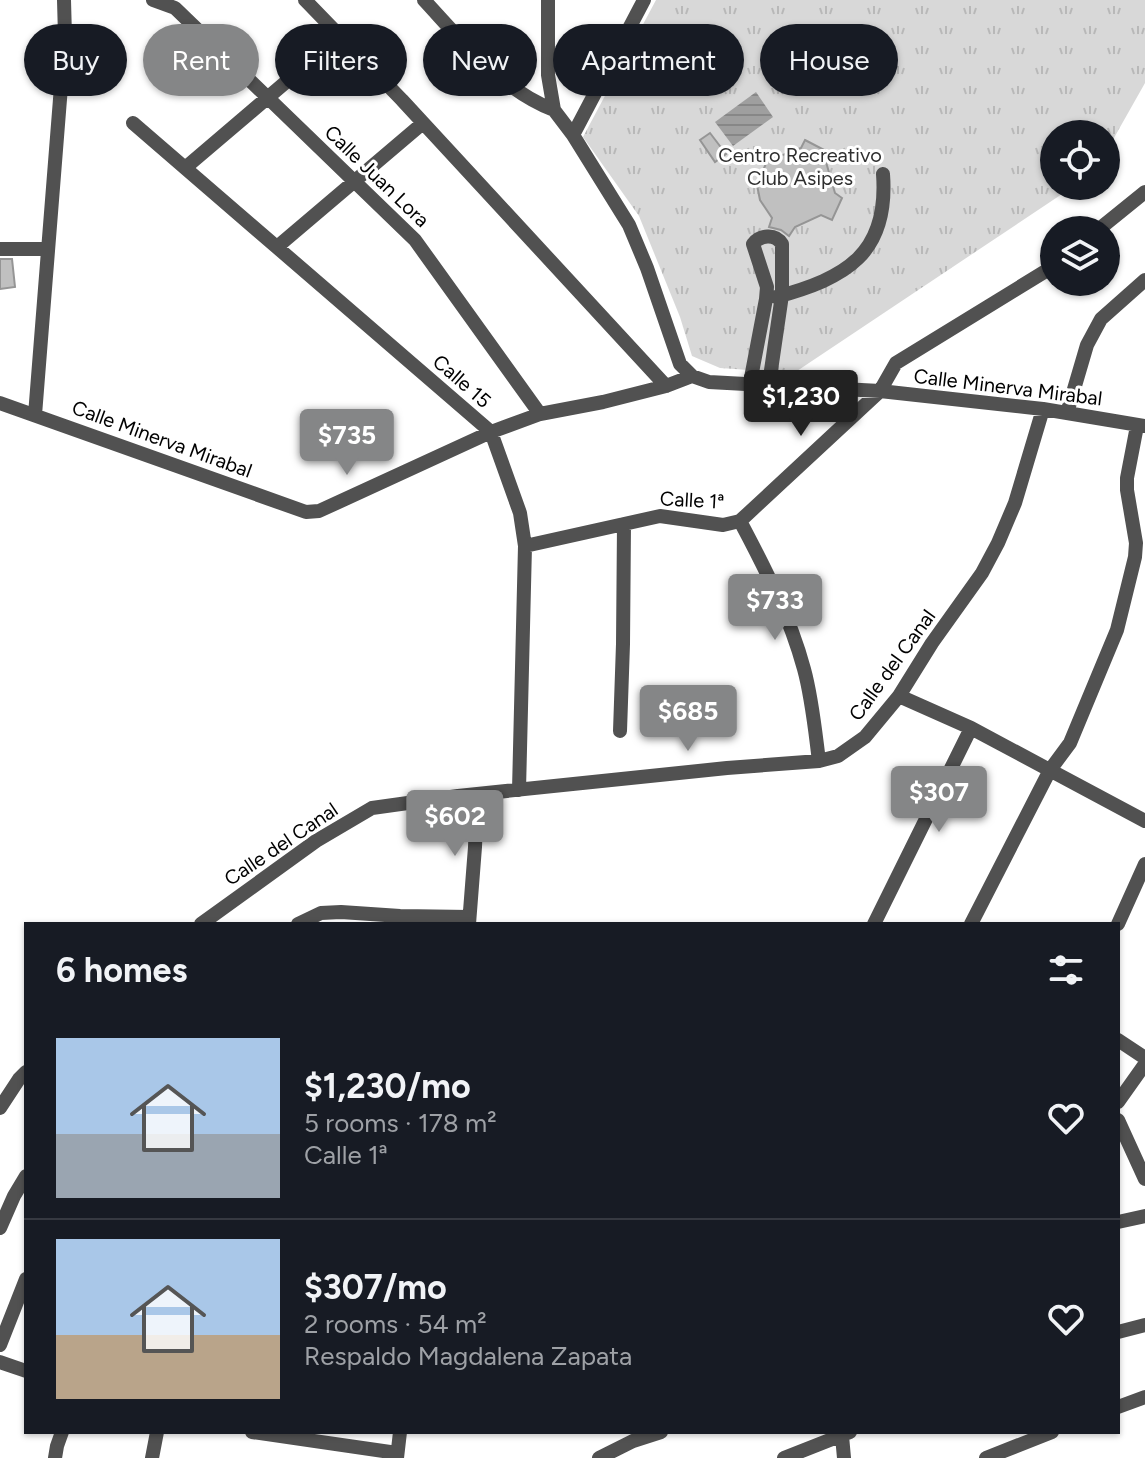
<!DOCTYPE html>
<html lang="en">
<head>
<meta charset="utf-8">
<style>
	:root { --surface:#171b24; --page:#242831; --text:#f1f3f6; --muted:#9ea1a6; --line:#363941; --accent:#858687 }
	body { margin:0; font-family:Figtree,sans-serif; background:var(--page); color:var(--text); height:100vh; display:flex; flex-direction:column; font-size:30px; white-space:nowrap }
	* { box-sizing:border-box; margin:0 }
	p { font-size:26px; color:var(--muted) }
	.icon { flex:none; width:44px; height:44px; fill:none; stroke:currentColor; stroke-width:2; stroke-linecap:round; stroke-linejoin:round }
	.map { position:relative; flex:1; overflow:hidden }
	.details { position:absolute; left:24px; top:922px; width:1096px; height:512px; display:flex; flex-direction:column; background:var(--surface); border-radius:0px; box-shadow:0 2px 6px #0004 }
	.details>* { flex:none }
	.hud { position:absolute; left:24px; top:24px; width:1098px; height:72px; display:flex; gap:16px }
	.buttons { position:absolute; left:1040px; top:120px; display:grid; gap:16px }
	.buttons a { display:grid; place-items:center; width:80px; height:80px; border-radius:50%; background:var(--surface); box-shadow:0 2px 6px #0004; font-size:40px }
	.price { position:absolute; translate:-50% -68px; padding:0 18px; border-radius:8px; background:var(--accent); color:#fff; font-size:26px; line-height:52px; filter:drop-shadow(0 2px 4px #0008) }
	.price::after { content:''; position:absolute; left:50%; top:48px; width:24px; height:18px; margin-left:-12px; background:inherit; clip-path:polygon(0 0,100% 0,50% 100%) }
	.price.current { background:#222; color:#fff }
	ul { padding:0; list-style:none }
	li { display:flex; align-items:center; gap:24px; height:200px; padding:0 32px }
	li+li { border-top:2px solid var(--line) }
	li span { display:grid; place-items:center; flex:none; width:224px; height:160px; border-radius:0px; color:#555 }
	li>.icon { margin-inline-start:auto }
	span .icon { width:96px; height:96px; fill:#fffc; stroke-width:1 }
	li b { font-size:34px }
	h2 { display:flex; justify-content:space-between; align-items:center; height:96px; padding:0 32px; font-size:34px }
	.pill { padding:0 28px; border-radius:36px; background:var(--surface); box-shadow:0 2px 6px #0004; font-size:28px; line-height:72px }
	.pill.current { background:var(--accent); color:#fff }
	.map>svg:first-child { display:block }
	.park { fill:url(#park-tufts) }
	.water { fill:url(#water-rules) }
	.building { fill:#c0c0c0; stroke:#959595; stroke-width:2 }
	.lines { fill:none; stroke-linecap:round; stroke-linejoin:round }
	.minor { stroke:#515151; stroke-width:14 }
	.labels { text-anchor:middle; stroke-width:6; stroke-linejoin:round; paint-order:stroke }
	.park-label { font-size:20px; fill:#2f2f2f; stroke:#fff }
	.street-label { font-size:20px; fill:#000; stroke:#fff }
</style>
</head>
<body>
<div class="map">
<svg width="1145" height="1458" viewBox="0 0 1145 1458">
	<defs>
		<pattern id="park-tufts" width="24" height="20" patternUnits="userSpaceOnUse" patternTransform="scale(2)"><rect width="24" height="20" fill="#d8d8d8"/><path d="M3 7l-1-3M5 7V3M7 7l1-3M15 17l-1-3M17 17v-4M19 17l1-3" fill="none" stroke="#b8b8b8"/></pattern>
		<pattern id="water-rules" width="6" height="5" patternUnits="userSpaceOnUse" patternTransform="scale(2)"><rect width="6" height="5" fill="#9f9f9f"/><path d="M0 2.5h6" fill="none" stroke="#878787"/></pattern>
	</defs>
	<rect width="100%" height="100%" fill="#fff"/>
	<path class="park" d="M656,0H1145V83L1106,152V134H1054V186H1074L794,373L720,368L692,356L680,317L639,216L583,137Z"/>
	<path class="water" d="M756,92L773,117L733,146L715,122Z"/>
	<path class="building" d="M685,61L695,67L684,83L675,76Z
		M710,133L726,154L715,162L700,140Z
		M805,140L830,153L826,162L835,193L842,198L832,220L821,215L795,227L789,236L781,230L769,227L772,218L760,200L757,185L767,161L801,148Z
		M0,259H12L15,287L0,289Z"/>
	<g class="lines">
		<path class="minor" d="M153,0L175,8L415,240L540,414
			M305,0L402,100L666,386
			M424,0C462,41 500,89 554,110
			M548,0V75L554,110L573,135L629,225L647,268L680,364L692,376
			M133,123L491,432L520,513L525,546L519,790
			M573,135L644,0
			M185,168L340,36
			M1098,230L1145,192
			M277,247L423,123
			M0,249H48
			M776,297C846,278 889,254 883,174
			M750,383L766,299L767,287L753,244C760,235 775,233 782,244V295L769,384
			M0,403L306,512L319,511L491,432L540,414L603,402L666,386L692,376L709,382L880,391L1043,409L1145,426
			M1067,413L1087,345L1101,319L1145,280
			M35,415L65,36L64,0
			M740,521C765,568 790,617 804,669C812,698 815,730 819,761
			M525,546L660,516L723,525L740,521L880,391L896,363L1054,266
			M899,696L971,728L1145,821
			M620,731L623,644L624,524
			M201,924L316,841L372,808L458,796L727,768L819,761L838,756L865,737L899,696L932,643L982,573L998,543L1015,503L1043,409
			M298,924L321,913L341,912L400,916L469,917
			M469,924L475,847L477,794
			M874,924L971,728
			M971,924L1050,770L1070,743L1117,630L1135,557L1136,543L1127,490V478L1137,426
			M1118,924L1145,864
			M1118,1040L1145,1058
			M1118,1102L1145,1064
			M0,1108L19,1079L26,1072
			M1118,1120L1145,1179
			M1118,1222L1145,1216
			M0,1228L14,1196L26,1176
			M1118,1332L1145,1325
			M0,1345L26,1279
			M0,1362L26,1371
			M1118,1407L1145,1397
			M252,1432L397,1453
			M842,1436L844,1458
			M55,1458L57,1446L62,1432
			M152,1458L157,1432
			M397,1458L400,1432
			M599,1458L633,1441L661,1432
			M784,1458L850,1432
			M986,1458L1052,1432"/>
	</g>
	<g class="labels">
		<g class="park-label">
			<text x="800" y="162">Centro Recreativo<tspan x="800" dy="23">Club Asipes</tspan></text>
		</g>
		<g class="street-label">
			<text transform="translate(377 176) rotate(44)" y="7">Calle Juan Lora</text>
			<text transform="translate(462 381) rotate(41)" y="7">Calle 15</text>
			<text transform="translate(1008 387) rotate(7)" y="7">Calle Minerva Mirabal</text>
			<text transform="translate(162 439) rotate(20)" y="7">Calle Minerva Mirabal</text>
			<text transform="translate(692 500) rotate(3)" y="7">Calle 1ª</text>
			<text transform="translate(892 665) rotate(-54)" y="7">Calle del Canal</text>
			<text transform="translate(281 844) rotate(-34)" y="7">Calle del Canal</text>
		</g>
	</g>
</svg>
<div class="buttons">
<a><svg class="icon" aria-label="locate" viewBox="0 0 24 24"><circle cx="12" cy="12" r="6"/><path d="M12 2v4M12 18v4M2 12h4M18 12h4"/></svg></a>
<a><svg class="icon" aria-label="layers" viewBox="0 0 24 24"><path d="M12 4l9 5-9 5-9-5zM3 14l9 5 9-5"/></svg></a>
</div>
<b class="price current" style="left:801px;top:438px">$1,230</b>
<b class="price" style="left:347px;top:477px">$735</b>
<b class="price" style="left:775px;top:642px">$733</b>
<b class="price" style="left:688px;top:753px">$685</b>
<b class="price" style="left:939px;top:834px">$307</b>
<b class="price" style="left:455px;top:858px">$602</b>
<div class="hud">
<a class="pill">Buy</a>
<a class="pill current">Rent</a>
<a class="pill">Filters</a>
<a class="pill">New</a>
<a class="pill">Apartment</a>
<a class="pill">House</a>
</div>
<section class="details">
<h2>6 homes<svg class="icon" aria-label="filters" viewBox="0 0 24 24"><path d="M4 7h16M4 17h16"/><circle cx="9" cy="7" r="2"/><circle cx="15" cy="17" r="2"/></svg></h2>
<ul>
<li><span style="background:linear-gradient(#a9c7e8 60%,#9aa5b1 0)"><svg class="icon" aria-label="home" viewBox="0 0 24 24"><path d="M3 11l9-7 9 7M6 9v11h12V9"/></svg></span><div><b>$1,230/mo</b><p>5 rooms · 178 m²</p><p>Calle 1ª</p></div><svg class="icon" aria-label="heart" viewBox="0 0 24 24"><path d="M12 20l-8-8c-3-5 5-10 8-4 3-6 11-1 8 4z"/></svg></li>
<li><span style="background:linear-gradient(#a9c7e8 60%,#b9a48a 0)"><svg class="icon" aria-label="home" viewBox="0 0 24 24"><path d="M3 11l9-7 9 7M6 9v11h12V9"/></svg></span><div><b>$307/mo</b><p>2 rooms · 54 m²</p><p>Respaldo Magdalena Zapata</p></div><svg class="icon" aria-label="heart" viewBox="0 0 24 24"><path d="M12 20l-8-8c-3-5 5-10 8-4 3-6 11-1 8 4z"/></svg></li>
</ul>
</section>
</div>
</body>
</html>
